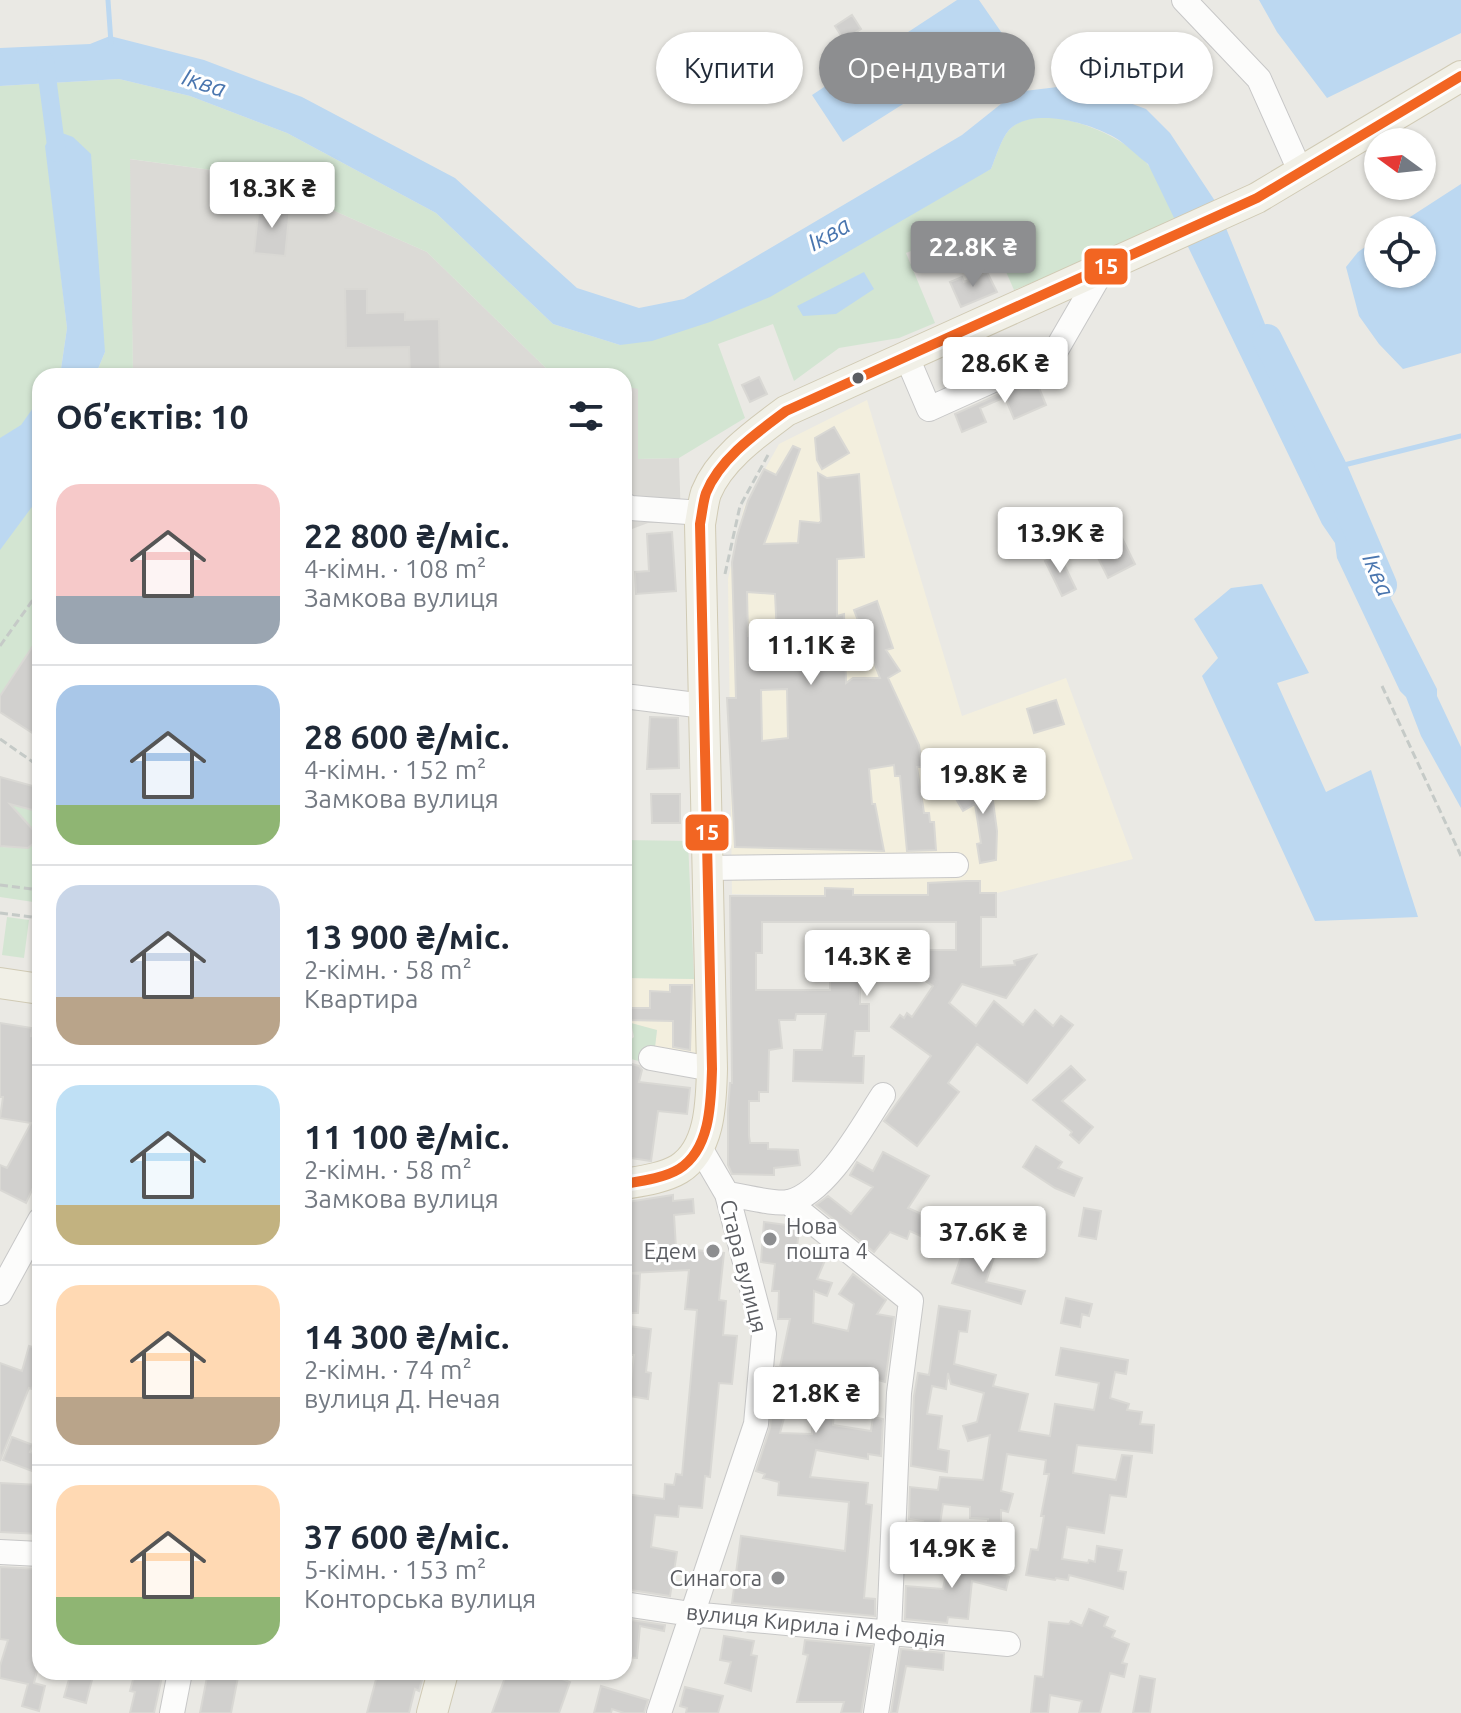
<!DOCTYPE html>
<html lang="uk">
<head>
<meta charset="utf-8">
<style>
	:root { --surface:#fff; --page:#f6f6f7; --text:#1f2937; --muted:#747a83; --line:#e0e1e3; --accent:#8d8e90 }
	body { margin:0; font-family:Ubuntu,sans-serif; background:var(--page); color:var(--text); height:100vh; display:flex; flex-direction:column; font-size:30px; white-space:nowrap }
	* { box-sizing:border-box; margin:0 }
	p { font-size:26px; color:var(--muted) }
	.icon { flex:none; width:44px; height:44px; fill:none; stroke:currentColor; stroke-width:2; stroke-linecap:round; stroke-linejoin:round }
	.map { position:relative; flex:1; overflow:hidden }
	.sheet { position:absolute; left:32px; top:368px; width:600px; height:1312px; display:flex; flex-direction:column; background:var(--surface); border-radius:24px; box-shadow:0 2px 6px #0004 }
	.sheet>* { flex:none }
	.top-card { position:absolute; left:656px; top:32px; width:684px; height:72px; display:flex; gap:16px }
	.needle { width:52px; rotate:285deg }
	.tools { position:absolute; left:1364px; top:128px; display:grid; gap:16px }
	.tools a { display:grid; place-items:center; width:72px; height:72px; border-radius:50%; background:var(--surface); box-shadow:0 2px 6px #0004; font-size:40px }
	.price { position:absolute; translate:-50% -68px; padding:0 18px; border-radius:8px; background:#fff; color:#222; font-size:26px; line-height:52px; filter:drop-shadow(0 2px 4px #0008) }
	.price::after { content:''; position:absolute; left:50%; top:48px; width:24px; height:18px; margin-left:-12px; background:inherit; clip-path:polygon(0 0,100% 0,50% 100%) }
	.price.on { background:var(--accent); color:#fff }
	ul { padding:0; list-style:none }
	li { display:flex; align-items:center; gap:24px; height:200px; padding:0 24px }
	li+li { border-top:2px solid var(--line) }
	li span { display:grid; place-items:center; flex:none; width:224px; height:160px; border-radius:24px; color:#555 }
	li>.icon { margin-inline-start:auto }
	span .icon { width:96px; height:96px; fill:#fffc; stroke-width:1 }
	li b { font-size:34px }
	h2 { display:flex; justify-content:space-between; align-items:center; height:96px; padding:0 24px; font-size:34px }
	.tag { padding:0 28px; border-radius:36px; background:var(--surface); box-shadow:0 2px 6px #0004; font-size:28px; line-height:72px }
	.tag.on { background:var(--accent); color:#fff }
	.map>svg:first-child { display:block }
	.commercial { fill:#f3efde }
	.industrial { fill:#dbdad6 }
	.green { fill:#d3e5d2 }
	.water { fill:#bcd8f1 }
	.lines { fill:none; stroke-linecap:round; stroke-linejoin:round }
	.stream { stroke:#bcd8f1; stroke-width:5 }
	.canal { stroke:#bcd8f1; stroke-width:18 }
	.river { stroke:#bcd8f1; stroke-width:30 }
	.building { fill:#d1d0ce; stroke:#d9d8d4; stroke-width:2; fill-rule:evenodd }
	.minor-casing { stroke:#c7c7c7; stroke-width:26 }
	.major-casing { stroke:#d0cab4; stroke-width:32 }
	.path { stroke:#c5cac7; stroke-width:3; stroke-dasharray:8 4; stroke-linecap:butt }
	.minor { stroke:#fcfcfb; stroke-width:24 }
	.major { stroke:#f1f0e7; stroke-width:30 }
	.bus-1-casing { stroke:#fff; stroke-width:16 }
	.bus-1 { stroke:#f26522; stroke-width:10 }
	.bus-dot { fill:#5b5d62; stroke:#fff; stroke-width:3 }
	.poi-dot { fill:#8d8e90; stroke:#fff; stroke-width:3 }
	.labels { text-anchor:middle; stroke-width:6; stroke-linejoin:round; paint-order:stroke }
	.poi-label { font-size:22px; fill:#5b5d62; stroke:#fff; text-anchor:end }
	.street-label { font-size:22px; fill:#5b5d62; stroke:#fff }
	.water-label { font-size:24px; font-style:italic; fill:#4a76af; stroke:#fff }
	.line-badge { stroke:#fff; stroke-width:3 }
	.badge-label { font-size:22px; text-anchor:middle; font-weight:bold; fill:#fff }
</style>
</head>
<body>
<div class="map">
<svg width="1461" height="1713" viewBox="0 0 1461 1713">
	<rect width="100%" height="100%" fill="#eae9e4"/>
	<path class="commercial" d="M867,400L962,716L1066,678L1133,859L973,899L732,894L728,579L744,507L779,444Z
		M624,978L694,979L698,1061L654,1053L657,1031L631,1023L624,998Z"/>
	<path class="industrial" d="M129,159L256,176L427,252L553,375L558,376H133Z
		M624,386L638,388V459L679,458L681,522L648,523L624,532Z"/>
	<path class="green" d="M119,79L190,96L287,133L436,213L553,324L620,345L991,169C996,157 1001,138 1010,129C1040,98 1127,135 1149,166C1161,182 1168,204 1177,222L1014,290L984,221L906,253L935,323L899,338L839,348L794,381L773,324L718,344L745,418L679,458L638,459V389L624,386V376L553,375L427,252L256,176L130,159L133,376H95L105,352L46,146L67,328L61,369L56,376H40V398L0,458V86Z
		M40,491V635L0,696V518Z
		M0,802L40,812V903L0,897V847L28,848L35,842V833Z
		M624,840L688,841L694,979L624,978Z
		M7,917L29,920L24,958L2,955Z
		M631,1023L657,1030L653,1065L624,1057V1040L629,1041L634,1037Z"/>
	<path class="water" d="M957,0H979L1006,39L843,142L812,95Z
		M1259,0H1461V33L1327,98L1277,32Z
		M110,36L204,60L302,97L455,178L577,288L639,308L684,299L962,135L1016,92L1066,86L1108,95L1146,109L1170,133L1215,201L1286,376L1368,553L1437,689V696L1461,747V808L1421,736L1406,697L1400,691L1337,558L1335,543L1322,524L1148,164C1137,156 1126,144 1114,137C1089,123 1032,106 1009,130C1001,139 996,157 991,169L770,297L710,322L652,341L620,345L553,324L436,213L287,133L190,96L119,79L0,86V48L90,44Z
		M54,130L73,137L91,154L105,352L95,376H56L61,369L67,328L45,146Z
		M1461,184V353L1403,369L1379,344L1359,316L1346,267L1358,252L1378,238V274H1422V230H1390Z
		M864,272L874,289L836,314L803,316L797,306Z
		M40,398V496L0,550V438L21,425Z
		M1262,584L1309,673L1277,683L1326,792L1371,770L1418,917L1315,921L1202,676L1218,658L1194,619L1231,588Z"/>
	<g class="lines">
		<path class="stream" d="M108,0L111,43
			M1332,468L1461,436"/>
		<path class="canal" d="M45,61L57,153"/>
		<path class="river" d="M1267,339L1332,468L1382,585"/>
	</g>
	<path class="building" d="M852,15L861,29L844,40L835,26Z
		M259,204L290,207L285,256L254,253Z
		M987,272L997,292L961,307L950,282L962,277L964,282Z
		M345,289H367V313L405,312V320L439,319L440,376H410L409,347L346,348Z
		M759,377L767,394L750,402L742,385Z
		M1035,378L1046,405L1014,419L1005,397L980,408L986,422L962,432L955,414Z
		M834,427L849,453L822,469L817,460L815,438Z
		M793,446L800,449L764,544L798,543L800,521L819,523L821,521L818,473L827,478L859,474L864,557L837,559V616L844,614L846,683L853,678H880L854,610L877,601L893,648L886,650L900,671L888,678L919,745L922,767H917L924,813H929L930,822H934L936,850L907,851L900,776H895L894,765L869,769L872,804H875L884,851L735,847L727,698H736L732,562L737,536L748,501L764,469L776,475ZM747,592L775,594L777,634L748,636ZM787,689L788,738L762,741L761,690Z
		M1114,522L1135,564L1108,578L1087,536Z
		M672,532L676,591L636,594L635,572L649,571L647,534Z
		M1059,554L1076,589L1062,596L1045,561Z
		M40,635V738L0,712V696Z
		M1056,700L1064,724L1034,733L1027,709Z
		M650,717L678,718L679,768L647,769Z
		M991,776L999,790L992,794L997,831L996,860L980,863L977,844L981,843L975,804L963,811L955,797Z
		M0,777L40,788V812L10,804L35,832V842L28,848L0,846Z
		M651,794H680V823H652Z
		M967,881H980V893H996V917H981V967L1015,965L1014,961L1036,955L1006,998L962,984L949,1003L976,1026L994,1001L1023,1025L1035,1010L1053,1026L1061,1016L1073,1025L1027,1083L977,1044L948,1083L959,1092L917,1146L884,1121L931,1056L891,1027L900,1015L904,1018L907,1013L912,1017L933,986L919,977L926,965H860V1004H869V1031H855L853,1056H864L863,1083L793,1081L794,1050H822L826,1014H796L795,1020H779L782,1048L769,1050L768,1092H759V1101H749V1136L750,1143H768V1149L798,1150L800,1165L774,1168V1175L732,1174L728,1165V1110L730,1083H732L730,896H825V888L853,889V895H928V883ZM762,922H956V950H830V990H756V953H762Z
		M670,985H692L690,1050L673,1047V1021L627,1020L624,1008H650V991L670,992Z
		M0,1023L32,1028L31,1036L40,1037V1173L26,1203L0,1190V1165L7,1168L31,1123L0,1118L3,1097H0Z
		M624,1062L639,1066L642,1070L639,1082L690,1088L687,1114L658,1111L651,1161L624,1157Z
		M1071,1066L1085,1080L1062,1101L1093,1127L1079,1143L1070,1135L1072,1132L1033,1100Z
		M1036,1146L1062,1162L1058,1168L1082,1178L1074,1196L1055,1188L1023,1167Z
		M883,1152L929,1176L908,1208L935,1220L927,1239L910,1231L907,1239L890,1232L874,1252L816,1205L828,1196L851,1214L873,1187L850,1175L857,1162L873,1171Z
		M673,1195V1201L693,1199L694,1213L674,1215L676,1248L724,1253L719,1300L726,1301L723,1335L737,1336L732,1384L719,1383L710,1477L705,1476L702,1508L679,1506L678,1517L655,1515L651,1547L677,1552L670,1596L624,1589V1558L630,1519H624V1494L664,1499L665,1484L674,1485L676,1474L682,1475L697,1310L685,1309L689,1270L631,1273L627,1202Z
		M1084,1208L1101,1211L1096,1239L1079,1236Z
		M764,1222L794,1226L799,1230L797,1247L826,1258L817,1279L832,1283L827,1296L814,1291L813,1323L848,1331L854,1304L839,1294L853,1274L886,1300L877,1314L894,1317L885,1382L861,1375L860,1401L835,1399L833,1425L871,1431L873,1417L883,1419L881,1456L868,1454V1459L816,1450L810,1477L868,1483L866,1504L872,1505L864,1598L875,1599V1616L732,1603L741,1536L845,1551L849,1502L778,1495L779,1482L763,1478L765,1474L756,1471L770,1428L776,1367H780L790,1319H778L779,1291H772L775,1264L761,1262ZM789,1399L812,1402V1434L780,1433Z
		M978,1239L997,1248L986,1282L1025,1291L1021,1304L952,1283L962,1254L969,1256Z
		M624,1273L640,1274L638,1313H624Z
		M1066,1298L1092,1304L1089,1316L1082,1314L1080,1327L1061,1323Z
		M939,1306L970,1311L967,1332L959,1331L954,1364L996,1375L993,1386L1028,1394L1019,1431L1050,1436L1055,1404L1094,1410L1099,1383L1056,1375L1061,1348L1128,1360L1126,1374L1115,1372L1110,1398L1129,1404L1127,1410L1142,1412L1140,1424L1154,1425L1152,1453L1077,1445L1073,1473L1116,1480L1122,1455L1132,1456L1126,1497L1110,1495L1104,1533L1067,1527L1062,1559L1088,1563L1089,1560L1095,1562L1097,1546L1122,1550L1118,1571L1126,1572L1123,1589L1069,1575L1068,1580L1056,1578L1055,1580L1026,1575L1031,1549L1038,1550L1044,1516H1041L1049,1474H1044L1046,1460L1007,1454L1001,1491L1013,1494L1008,1512L1001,1510V1522H988V1519L970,1518V1507L943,1504L938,1537L950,1539L948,1554L918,1549L923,1521L909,1519L910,1487L938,1490L940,1477L983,1480L990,1435L968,1441L963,1426L977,1422L984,1393L951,1384L948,1373L946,1389L932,1386L927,1414L942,1416L938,1449L949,1451L947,1472L911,1466L914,1396L918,1373L929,1375Z
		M629,1326L651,1329L646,1372L651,1373L648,1399L629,1396L634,1355H626Z
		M29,1346L40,1349V1360L32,1389L29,1388L0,1461V1363L22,1371Z
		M12,1437L33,1445L30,1452L40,1455V1474L3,1460Z
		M0,1483L40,1485V1534L0,1532Z
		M951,1550L988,1558L985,1571L1009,1577L1006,1590L972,1581L968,1619L948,1617L947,1623L905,1619L906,1586L943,1589Z
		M0,1567L40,1569V1659L34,1683L45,1686L39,1711L22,1706L28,1684L0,1678V1666L8,1640L0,1639Z
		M1089,1609L1108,1617L1104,1626L1115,1631L1112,1637L1129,1644L1122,1663L1127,1664L1124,1677L1110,1673L1100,1713H1079L1082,1701L1050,1695L1048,1713H1031L1035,1676L1043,1677L1049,1622L1069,1624L1071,1621L1082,1626Z
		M624,1619L665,1625L664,1631L640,1626L637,1658L624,1657Z
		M724,1636L754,1641L751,1655L757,1656L751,1691L725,1683L731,1662L720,1660Z
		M805,1640L872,1646L861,1713H841L844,1702H797L808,1655L803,1654Z
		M901,1649L944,1653L943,1670L906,1666L897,1713H891Z
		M71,1672H94L86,1703L64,1697Z
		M135,1672H163L154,1713H130L135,1692L130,1691Z
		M208,1672H239L231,1713H200Z
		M378,1672H424L419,1691L415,1689L409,1713H367Z
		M507,1672H544L570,1682L559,1713H492Z
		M1140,1676L1155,1679L1150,1713H1133Z
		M601,1686L648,1700L644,1713H624L612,1709L611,1713H594Z
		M685,1687L723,1696L718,1713H686L687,1708L680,1706Z"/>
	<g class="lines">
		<g class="minor-casing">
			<path id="minor" d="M1184,0L1259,79L1301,173
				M906,355L929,409L1055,352L1103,269
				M624,505L631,508L702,513
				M624,696L704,706
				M707,868L956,865
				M651,1058L712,1069
				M727,1194C743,1196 775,1205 789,1202C827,1193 863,1125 883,1095
				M788,1202L911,1301L899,1393L889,1632L876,1713
				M0,1293L40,1220
				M0,1552L40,1554
				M624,1604L691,1614L1008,1644
				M172,1713L180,1672
				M659,1713L756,1424L764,1334L727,1194L699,1146"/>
		</g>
		<g class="major-casing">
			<path id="major" d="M0,983L40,989
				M624,1184C642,1181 664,1178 679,1169C711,1149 711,1101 712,1069L700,524C702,514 703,502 706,493C720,458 758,432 786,411L1257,198L1461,76
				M432,1713L443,1672"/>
		</g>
		<path class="path" d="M725,574L740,506L768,455
			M0,646L40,590
			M1382,686L1461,856
			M0,739L40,767
			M0,885L40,890
			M0,913L40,918"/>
		<use href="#minor" class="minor"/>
		<use href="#major" class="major"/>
		<g class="bus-1-casing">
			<path id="bus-1" d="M624,1184C642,1181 664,1178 679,1169C711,1149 711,1101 712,1069L700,524C702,514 703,502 706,493C720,458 758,432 786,411L1257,198L1461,76"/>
		</g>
		<use href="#bus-1" class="bus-1"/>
	</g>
	<circle class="bus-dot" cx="858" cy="378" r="7"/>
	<g class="poi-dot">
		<circle cx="770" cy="1239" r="8"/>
		<circle cx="713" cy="1251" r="8"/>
		<circle cx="778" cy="1578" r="8"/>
	</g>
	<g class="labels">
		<g class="poi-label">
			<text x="786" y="1234" text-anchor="start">Нова<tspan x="786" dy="25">пошта 4</tspan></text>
			<text x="697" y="1259">Едем</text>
			<text x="762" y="1586">Синагога</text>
		</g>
		<g class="street-label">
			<text transform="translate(744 1266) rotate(76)" y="8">Стара вулиця</text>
			<text transform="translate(816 1625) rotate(6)" y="8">вулиця Кирила і Мефодія</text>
		</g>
		<g class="water-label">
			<text transform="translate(204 83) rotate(18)" y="8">Іква</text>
			<text transform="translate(829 234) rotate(-29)" y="8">Іква</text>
			<text transform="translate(1378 575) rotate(67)" y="8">Іква</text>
		</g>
	</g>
	<g class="line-badge">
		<rect x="1083" y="247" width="46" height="39" rx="8" fill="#f26522"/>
		<rect x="684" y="813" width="46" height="39" rx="8" fill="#f26522"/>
	</g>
	<g class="badge-label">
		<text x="1106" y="274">15</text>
		<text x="707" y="840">15</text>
	</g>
</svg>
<div class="tools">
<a><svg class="needle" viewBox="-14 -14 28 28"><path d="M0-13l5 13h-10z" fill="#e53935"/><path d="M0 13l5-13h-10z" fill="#747a83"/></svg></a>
<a><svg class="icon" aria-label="locate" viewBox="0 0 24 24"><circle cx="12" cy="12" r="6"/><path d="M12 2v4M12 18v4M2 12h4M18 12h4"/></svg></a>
</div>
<b class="price" style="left:272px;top:230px">18.3K ₴</b>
<b class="price on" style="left:973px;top:289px">22.8K ₴</b>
<b class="price" style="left:1005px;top:405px">28.6K ₴</b>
<b class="price" style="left:1060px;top:575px">13.9K ₴</b>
<b class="price" style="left:811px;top:687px">11.1K ₴</b>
<b class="price" style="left:983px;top:816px">19.8K ₴</b>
<b class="price" style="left:867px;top:998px">14.3K ₴</b>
<b class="price" style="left:983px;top:1274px">37.6K ₴</b>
<b class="price" style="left:816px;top:1435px">21.8K ₴</b>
<b class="price" style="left:952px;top:1590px">14.9K ₴</b>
<div class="top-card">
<a class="tag">Купити</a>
<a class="tag on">Орендувати</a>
<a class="tag">Фільтри</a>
</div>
<section class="sheet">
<h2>Об’єктів: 10<svg class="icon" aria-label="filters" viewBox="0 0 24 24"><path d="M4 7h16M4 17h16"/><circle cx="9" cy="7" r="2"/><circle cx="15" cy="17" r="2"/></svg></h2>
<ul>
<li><span style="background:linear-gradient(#f6c9c9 70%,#9aa5b1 0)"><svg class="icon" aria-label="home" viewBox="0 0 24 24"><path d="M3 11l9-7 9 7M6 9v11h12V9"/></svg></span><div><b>22 800 ₴/міс.</b><p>4-кімн. · 108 m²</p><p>Замкова вулиця</p></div></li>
<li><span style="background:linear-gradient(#a9c7e8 75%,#8fb573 0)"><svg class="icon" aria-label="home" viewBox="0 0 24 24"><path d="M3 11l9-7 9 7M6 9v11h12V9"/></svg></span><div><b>28 600 ₴/міс.</b><p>4-кімн. · 152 m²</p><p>Замкова вулиця</p></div></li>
<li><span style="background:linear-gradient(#c9d6e8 70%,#b9a48a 0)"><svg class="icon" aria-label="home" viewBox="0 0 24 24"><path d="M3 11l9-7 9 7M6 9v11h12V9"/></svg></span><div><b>13 900 ₴/міс.</b><p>2-кімн. · 58 m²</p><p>Квартира</p></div></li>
<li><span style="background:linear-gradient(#bfe0f5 75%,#c2b280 0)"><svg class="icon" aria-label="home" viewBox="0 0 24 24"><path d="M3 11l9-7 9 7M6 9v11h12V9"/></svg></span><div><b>11 100 ₴/міс.</b><p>2-кімн. · 58 m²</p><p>Замкова вулиця</p></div></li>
<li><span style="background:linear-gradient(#ffd9b3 70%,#b9a48a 0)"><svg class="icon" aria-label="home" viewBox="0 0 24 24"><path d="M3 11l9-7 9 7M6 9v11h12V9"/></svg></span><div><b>14 300 ₴/міс.</b><p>2-кімн. · 74 m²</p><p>вулиця Д. Нечая</p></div></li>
<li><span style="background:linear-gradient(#ffd9b3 70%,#8fb573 0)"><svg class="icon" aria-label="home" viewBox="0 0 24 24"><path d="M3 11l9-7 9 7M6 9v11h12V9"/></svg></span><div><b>37 600 ₴/міс.</b><p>5-кімн. · 153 m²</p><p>Конторська вулиця</p></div></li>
</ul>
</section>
</div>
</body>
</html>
